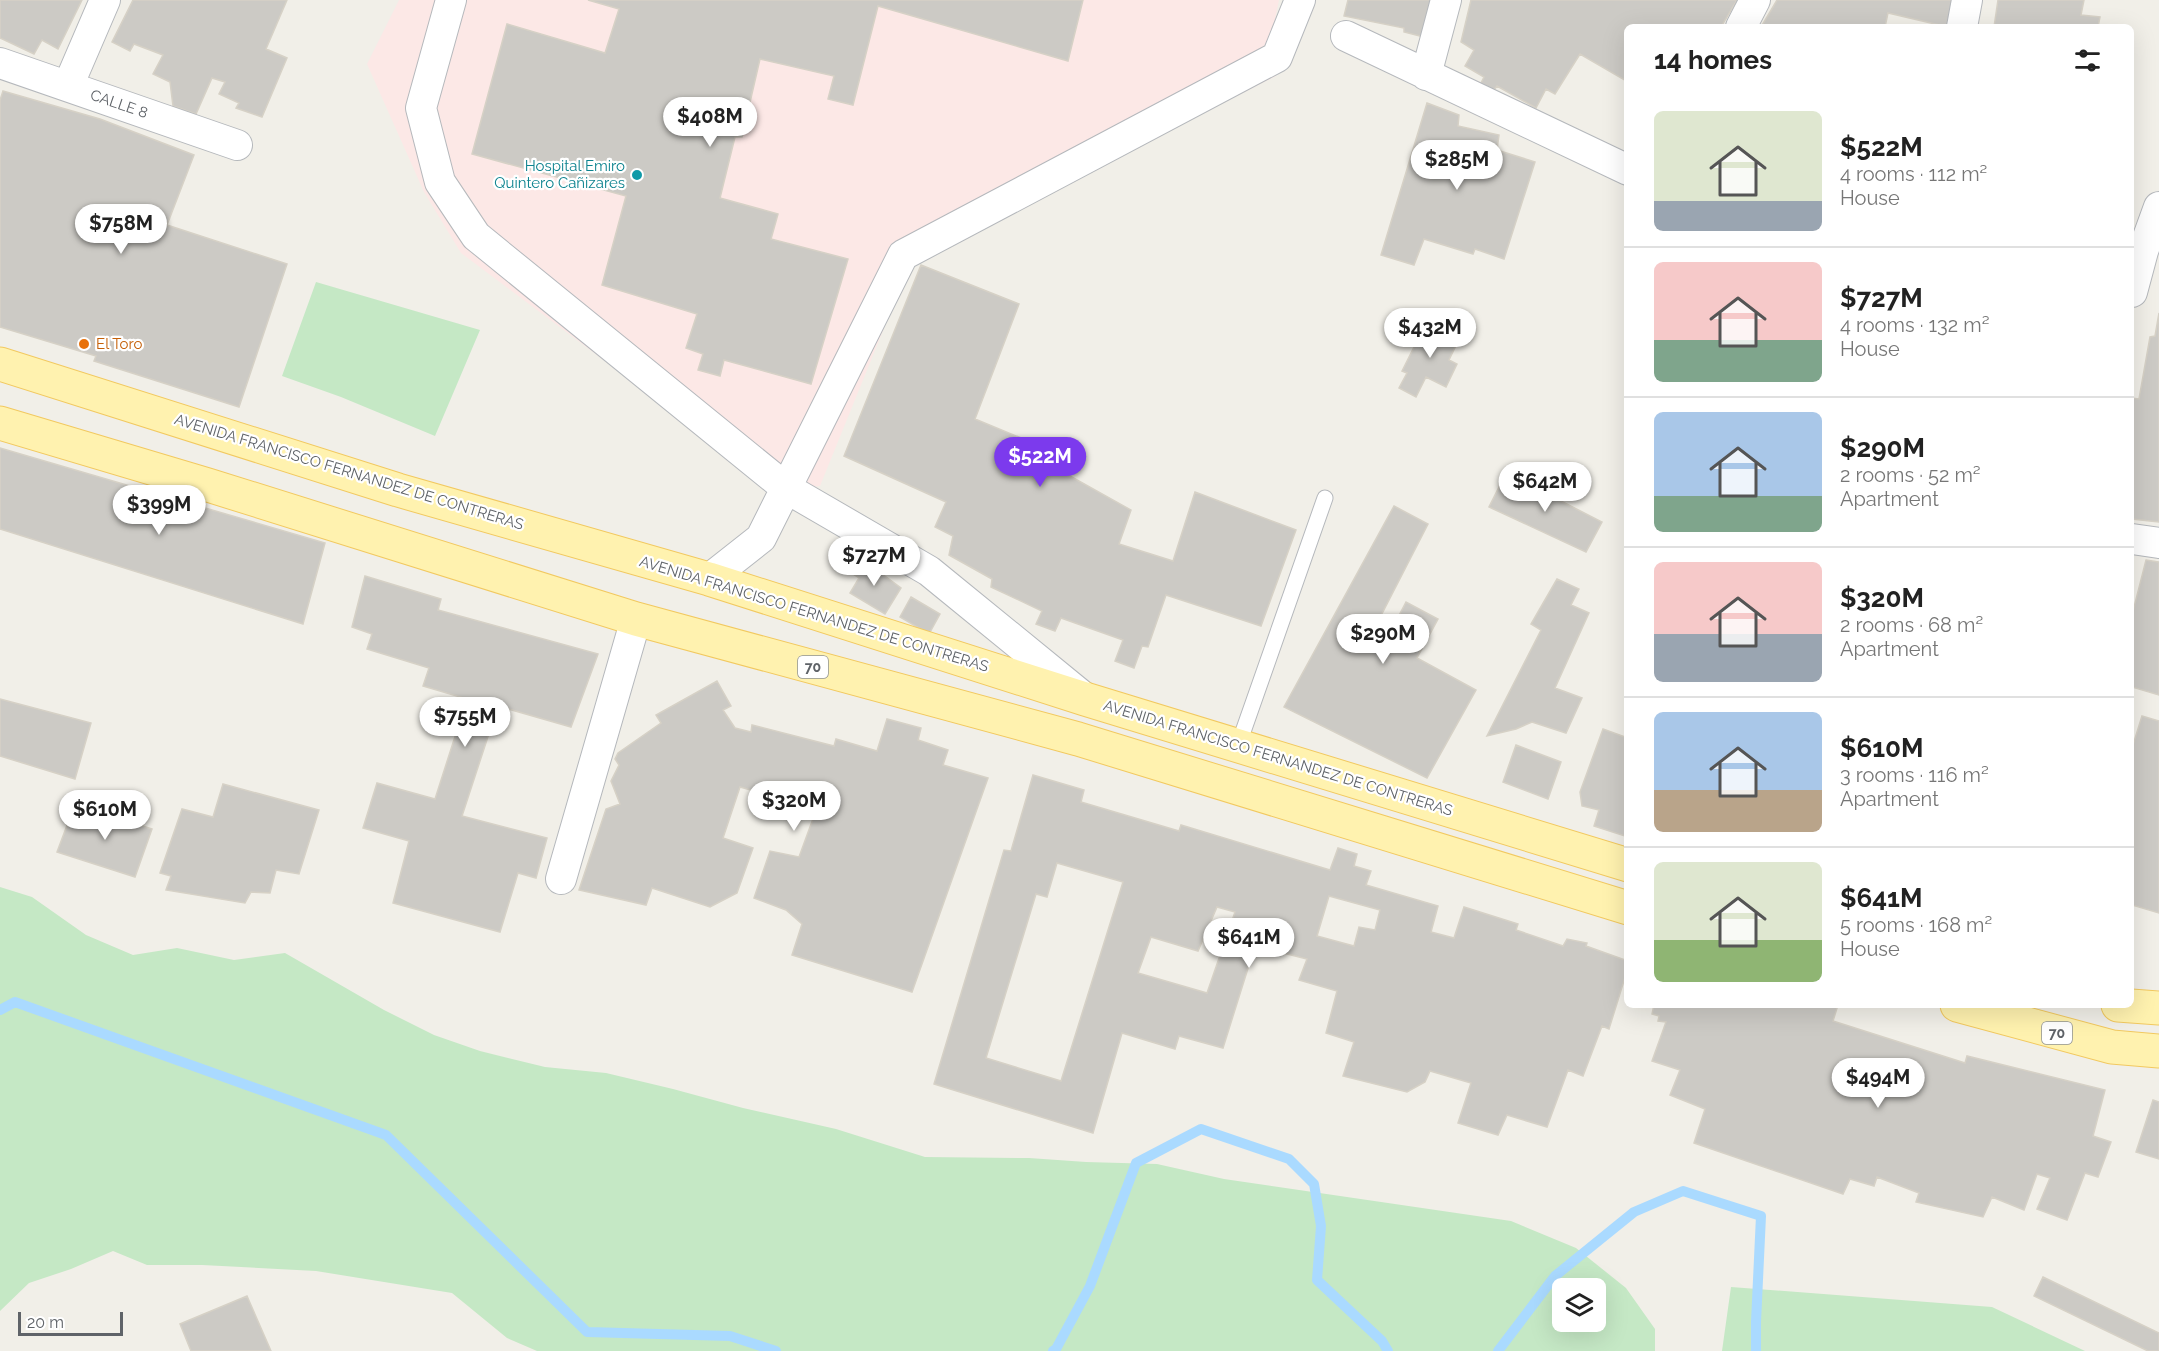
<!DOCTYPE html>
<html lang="en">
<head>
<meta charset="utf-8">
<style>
	:root { --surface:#fff; --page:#f6f6f6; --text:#222; --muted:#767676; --line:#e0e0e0; --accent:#7c3aed }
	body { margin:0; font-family:Raleway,sans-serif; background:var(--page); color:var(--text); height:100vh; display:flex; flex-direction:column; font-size:22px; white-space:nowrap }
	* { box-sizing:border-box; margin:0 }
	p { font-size:20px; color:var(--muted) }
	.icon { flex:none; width:33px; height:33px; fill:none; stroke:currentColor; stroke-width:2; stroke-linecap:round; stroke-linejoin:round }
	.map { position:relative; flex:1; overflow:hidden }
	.drawer { position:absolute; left:1624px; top:24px; width:510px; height:984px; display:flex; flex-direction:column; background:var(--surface); border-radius:9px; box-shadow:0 6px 24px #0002 }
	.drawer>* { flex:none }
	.tools { position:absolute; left:1552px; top:1278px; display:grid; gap:12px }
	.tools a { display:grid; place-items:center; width:54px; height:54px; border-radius:9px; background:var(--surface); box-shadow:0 6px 24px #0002; font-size:30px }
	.scale { position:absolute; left:18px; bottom:15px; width:105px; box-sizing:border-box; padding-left:6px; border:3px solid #5f6368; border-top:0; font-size:16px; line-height:21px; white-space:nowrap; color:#5f6368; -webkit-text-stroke:4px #fff; paint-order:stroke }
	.price { position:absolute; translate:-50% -51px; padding:0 14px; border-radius:21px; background:#fff; color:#222; font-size:20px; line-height:39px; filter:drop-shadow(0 2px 3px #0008) }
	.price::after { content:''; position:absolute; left:50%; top:36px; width:18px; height:14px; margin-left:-9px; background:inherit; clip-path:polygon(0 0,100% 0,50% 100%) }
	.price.selected { background:var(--accent); color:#fff }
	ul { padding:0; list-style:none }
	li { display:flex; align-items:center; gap:18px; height:150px; padding:0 30px }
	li+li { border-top:2px solid var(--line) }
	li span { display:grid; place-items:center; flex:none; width:168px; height:120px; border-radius:9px; color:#555 }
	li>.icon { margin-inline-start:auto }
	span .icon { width:72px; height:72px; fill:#fffc; stroke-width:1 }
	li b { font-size:26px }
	h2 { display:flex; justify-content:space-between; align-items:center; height:72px; padding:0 30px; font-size:26px }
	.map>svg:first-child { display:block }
	.medical { fill:#fce8e6 }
	.green { fill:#c5e8c5; fill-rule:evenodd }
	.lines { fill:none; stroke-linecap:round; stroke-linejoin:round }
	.stream { stroke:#aadaff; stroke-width:10 }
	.building { fill:#cccac5; stroke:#d6d1c6; stroke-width:1.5; fill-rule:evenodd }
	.lane-casing { stroke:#b5b8bc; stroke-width:17 }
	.street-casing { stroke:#b5b8bc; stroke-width:32 }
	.primary-casing { stroke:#f2c960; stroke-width:35 }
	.lane { stroke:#fff; stroke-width:15 }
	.street { stroke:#fff; stroke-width:30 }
	.primary { stroke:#fff2af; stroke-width:33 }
	.culture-dot { fill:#0f9aa8; stroke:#fff; stroke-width:2 }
	.food-dot { fill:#e8710a; stroke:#fff; stroke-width:2 }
	.labels { text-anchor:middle; stroke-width:4.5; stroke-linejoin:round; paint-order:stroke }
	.shield { fill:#fff; stroke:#8f9295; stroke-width:1.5 }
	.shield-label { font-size:14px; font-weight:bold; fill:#5f6368 }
	.street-label { font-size:15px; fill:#5f6368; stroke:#fff }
	.culture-label { font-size:15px; fill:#0d838f; stroke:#fff; text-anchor:end }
	.food-label { font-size:15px; fill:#c56008; stroke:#fff; text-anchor:start }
</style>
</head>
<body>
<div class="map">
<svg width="2159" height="1351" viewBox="0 0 2159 1351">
	<rect width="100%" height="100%" fill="#f1efe8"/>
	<path class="medical" d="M399,0H1279L1269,49L1276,76L910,264L820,486L777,490L461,253L424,192L367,64Z"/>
	<path class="green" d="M316,282L480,330L435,436L341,397L282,376Z
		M0,887L32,897L86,935L133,955L177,948L234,960L285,953L384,1010L434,1035L480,1051L545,1067L606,1073L673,1089L743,1108L836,1129L925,1157L1029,1158L1086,1162L1157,1164L1224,1179L1511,1221L1576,1248L1626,1288L1655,1329V1351H537L507,1338L452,1293L316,1271L202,1265H147L113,1251L71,1269L29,1283L0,1311ZM1596,1288V1322H1563V1288Z
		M1731,1287L1992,1307L2085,1351H1722Z"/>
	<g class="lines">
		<path class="stream" d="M0,1010L15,1002L386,1135L587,1332L730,1336L776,1351
			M1053,1351L1056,1349L1090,1286L1136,1163L1201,1129L1289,1159L1314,1184L1321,1226L1317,1280L1382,1341L1388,1351
			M1498,1351L1555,1276L1634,1212L1683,1191L1761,1216L1756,1322V1351"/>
	</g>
	<path class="building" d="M0,0H82L58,49L42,40L34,54L0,38Z
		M133,0H287L266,49L287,58L262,117L236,108L239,103L219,94L225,82L212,78L196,114L173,106L170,82L153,74L163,55L134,44L130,51L112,42Z
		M588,0H1083L1068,61L878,6L853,105L828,99L834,76L760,59L742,137H735L720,198L778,214L771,239L848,259L811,384L724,360L720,376L698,370L703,354L686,348L697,314L602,285L626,196L472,154L507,24L605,53L619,9Z
		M1348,0H1433L1424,37L1404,32V28L1344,16Z
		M1471,0H1737L1721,27H1628V82L1580,54L1555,94L1546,89L1536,108L1497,86L1494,90L1481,83L1484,77L1465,66L1474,50L1461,42Z
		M1777,0H1952L1948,27L1888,13L1885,27H1761Z
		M1998,0H2084L2081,15L2100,17L2098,27H1994Z
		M3,91L100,119L194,155L167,225L287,264L239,407L94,361L96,356L0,327V100Z
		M1427,103L1459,115L1458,126L1499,135L1497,150L1535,162L1504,259L1475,249L1473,254L1424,239L1414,265L1381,255Z
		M921,265L1019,304L975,419L1026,440L1018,461L1070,476L1131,510L1119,544L1173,561L1195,492L1296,530L1261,626L1166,595L1148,647L1142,646L1134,668L1115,661L1123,640L1061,618L1055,631L1036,624L1042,611L991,587L992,579L949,555L953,536L935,527L946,502L844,456Z
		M2159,313V522L2132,519V398L2139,399L2150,337L2155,336Z
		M1427,321L1460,337L1449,360L1457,364L1446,387L1426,377L1416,397L1399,388L1407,373L1402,371Z
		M0,448L325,543L303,624L0,529Z
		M1506,473L1602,522L1586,552L1489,507Z
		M1394,506L1428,524L1368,641L1382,648L1406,602L1438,619L1417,658L1476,690L1427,778L1284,707Z
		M859,557L901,588L885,614L850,593L859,578L850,572Z
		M2146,560L2159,562V695L2132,687V615Z
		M365,576L441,599L438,610L598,654L571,727L498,706L462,816L547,838L536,878L518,873L500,932L393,903L409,841L363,828L377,783L435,799L467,699L423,686L429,668L367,649L372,634L352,627Z
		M1557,579L1579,589L1571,605L1589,613L1555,688L1582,698L1566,733L1532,722L1516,729L1487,736L1541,630L1531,624Z
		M911,597L940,614L929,634L900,617Z
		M717,681L731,706L723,710L735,728L751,732L752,725L834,746L836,739L877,751L887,719L921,728L918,740L948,750L943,765L988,778L912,992L792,955L802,924L786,910L754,898L770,851L799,857L814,816L802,812L804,805L740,787L723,838L753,848L737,893L710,907L652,888L646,905L579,890L606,809L620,804L611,781L619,765L615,759L618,753L661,723L656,715Z
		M0,699L91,723L75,779L0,756Z
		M2142,716L2159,721V913L2132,905V748Z
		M1603,729L1628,738V837L1594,826L1599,810L1582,806L1580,792Z
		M1516,745L1561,762L1548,799L1503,782Z
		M1033,775L1084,790L1081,802L1179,831L1181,825L1330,870L1338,848L1357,854L1354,866L1371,871L1366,885L1438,906L1431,932L1454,938L1464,907L1518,924L1516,930L1563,946L1567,939L1587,943L1586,946L1628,961V968L1609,1029L1602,1026L1583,1076L1568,1070L1547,1127L1507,1115L1498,1135L1458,1123L1471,1083L1430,1071L1425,1082L1407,1092L1343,1076L1354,1042L1326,1033L1337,991L1299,980L1307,959L1255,946L1223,1048L1179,1036L1175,1049L1122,1033L1093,1133L934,1084L1004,850L1011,851ZM1057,863L1123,882L1061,1081L986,1058L1036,894L1047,897ZM1329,896L1380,910L1375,930L1359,927L1354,946L1317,936ZM1217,907L1235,912L1207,993L1138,973L1151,937L1198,951Z
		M223,784L319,810L299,874L276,870L270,893L251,892L245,903L166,890L171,876L160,873L182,809L213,817Z
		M75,804L152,829L135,877L57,852Z
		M1654,1005H1838L1833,1021L1965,1063L1967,1056L2105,1090L2093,1136L2111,1142L2098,1177L2085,1173L2067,1220L2037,1209L2050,1178L2037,1174L2024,1210L1992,1197L1983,1217L1916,1202L1919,1193L1877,1177L1874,1186L1850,1179L1843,1194L1694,1143L1705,1109L1670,1095L1680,1070L1652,1061L1666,1022L1658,1021L1659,1016L1652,1014Z
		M2153,1100L2159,1102V1159L2136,1152Z
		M2043,1277L2159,1333V1351H2148L2034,1296Z
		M247,1296L271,1351H191L180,1324Z"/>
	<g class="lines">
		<g class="lane-casing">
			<path id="lane" d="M1238,746L1325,498"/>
		</g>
		<g class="street-casing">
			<path id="street" d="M451,0L421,108L440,182L476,236L786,488L929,571L1081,695
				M1741,27L1755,0
				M1962,27L1967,0
				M1346,36L1628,170
				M0,63L237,145
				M1426,75L1446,0
				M68,86L105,0
				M2132,292L2143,251L2159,207
				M2132,539L2159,543
				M709,579L761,538L903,255L1277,57L1300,0
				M561,879L636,619"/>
		</g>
		<g class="primary-casing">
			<path id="primary" d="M0,364L398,490L709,579L1085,699L1628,865
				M0,423L208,485L636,619L1078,739L1628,908
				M1957,1005L2112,1047L2159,1051
				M2118,1005L2159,1008"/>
		</g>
		<use href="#lane" class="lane"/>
		<use href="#street" class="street"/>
		<use href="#primary" class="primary"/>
	</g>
	<circle class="culture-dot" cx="637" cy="175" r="6"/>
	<circle class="food-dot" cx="84" cy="344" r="6"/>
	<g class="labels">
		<g class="shield">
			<rect x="798" y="656" width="30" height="22" rx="4.5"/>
			<rect x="2042" y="1022" width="30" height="22" rx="4.5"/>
		</g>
		<g class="shield-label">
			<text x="813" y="672">70</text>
			<text x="2057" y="1038">70</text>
		</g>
		<g class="street-label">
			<text transform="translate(119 104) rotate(19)" y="5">CALLE 8</text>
			<text transform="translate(349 472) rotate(17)" y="5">AVENIDA FRANCISCO FERNANDEZ DE CONTRERAS</text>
			<text transform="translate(814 614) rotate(17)" y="5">AVENIDA FRANCISCO FERNANDEZ DE CONTRERAS</text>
			<text transform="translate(1278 758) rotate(17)" y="5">AVENIDA FRANCISCO FERNANDEZ DE CONTRERAS</text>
		</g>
		<g class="culture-label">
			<text x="625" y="171">Hospital Emiro<tspan x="625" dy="17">Quintero Cañizares</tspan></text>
		</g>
		<g class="food-label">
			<text x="96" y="349">El Toro</text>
		</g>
	</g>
</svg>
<div class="tools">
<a><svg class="icon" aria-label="layers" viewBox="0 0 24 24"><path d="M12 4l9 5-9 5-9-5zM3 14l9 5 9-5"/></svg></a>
</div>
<div class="scale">20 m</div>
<b class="price" style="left:710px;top:148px">$408M</b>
<b class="price" style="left:1457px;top:191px">$285M</b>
<b class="price" style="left:121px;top:255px">$758M</b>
<b class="price" style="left:1430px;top:359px">$432M</b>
<b class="price selected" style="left:1040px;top:488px">$522M</b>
<b class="price" style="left:1545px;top:513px">$642M</b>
<b class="price" style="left:159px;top:536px">$399M</b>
<b class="price" style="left:874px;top:587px">$727M</b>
<b class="price" style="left:1383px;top:665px">$290M</b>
<b class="price" style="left:465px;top:748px">$755M</b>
<b class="price" style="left:794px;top:832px">$320M</b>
<b class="price" style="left:105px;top:841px">$610M</b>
<b class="price" style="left:1249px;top:969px">$641M</b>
<b class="price" style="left:1878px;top:1109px">$494M</b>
<section class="drawer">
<h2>14 homes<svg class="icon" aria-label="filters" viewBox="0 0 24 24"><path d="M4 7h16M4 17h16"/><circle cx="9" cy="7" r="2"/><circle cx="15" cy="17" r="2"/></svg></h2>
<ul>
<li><span style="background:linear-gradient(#dfe7d0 75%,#9aa5b1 0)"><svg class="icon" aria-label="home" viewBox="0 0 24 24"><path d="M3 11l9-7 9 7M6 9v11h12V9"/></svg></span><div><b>$522M</b><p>4 rooms · 112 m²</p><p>House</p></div></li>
<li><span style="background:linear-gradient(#f6c9c9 65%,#7fa58c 0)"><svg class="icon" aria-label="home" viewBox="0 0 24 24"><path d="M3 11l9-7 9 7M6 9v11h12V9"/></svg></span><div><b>$727M</b><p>4 rooms · 132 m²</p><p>House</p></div></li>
<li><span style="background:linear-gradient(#a9c7e8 70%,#7fa58c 0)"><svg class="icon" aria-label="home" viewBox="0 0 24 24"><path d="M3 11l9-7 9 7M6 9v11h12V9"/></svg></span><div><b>$290M</b><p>2 rooms · 52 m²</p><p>Apartment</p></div></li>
<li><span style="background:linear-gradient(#f6c9c9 60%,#9aa5b1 0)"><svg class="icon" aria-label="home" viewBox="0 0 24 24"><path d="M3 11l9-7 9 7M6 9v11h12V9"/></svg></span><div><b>$320M</b><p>2 rooms · 68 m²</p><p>Apartment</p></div></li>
<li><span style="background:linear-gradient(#a9c7e8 65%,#b9a48a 0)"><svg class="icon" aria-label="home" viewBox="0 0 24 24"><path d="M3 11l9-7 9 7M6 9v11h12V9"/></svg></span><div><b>$610M</b><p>3 rooms · 116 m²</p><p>Apartment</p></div></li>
<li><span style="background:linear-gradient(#dfe7d0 65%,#8fb573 0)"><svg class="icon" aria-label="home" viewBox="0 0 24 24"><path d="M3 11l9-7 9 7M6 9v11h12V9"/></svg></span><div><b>$641M</b><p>5 rooms · 168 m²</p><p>House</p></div></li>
</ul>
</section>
</div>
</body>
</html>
